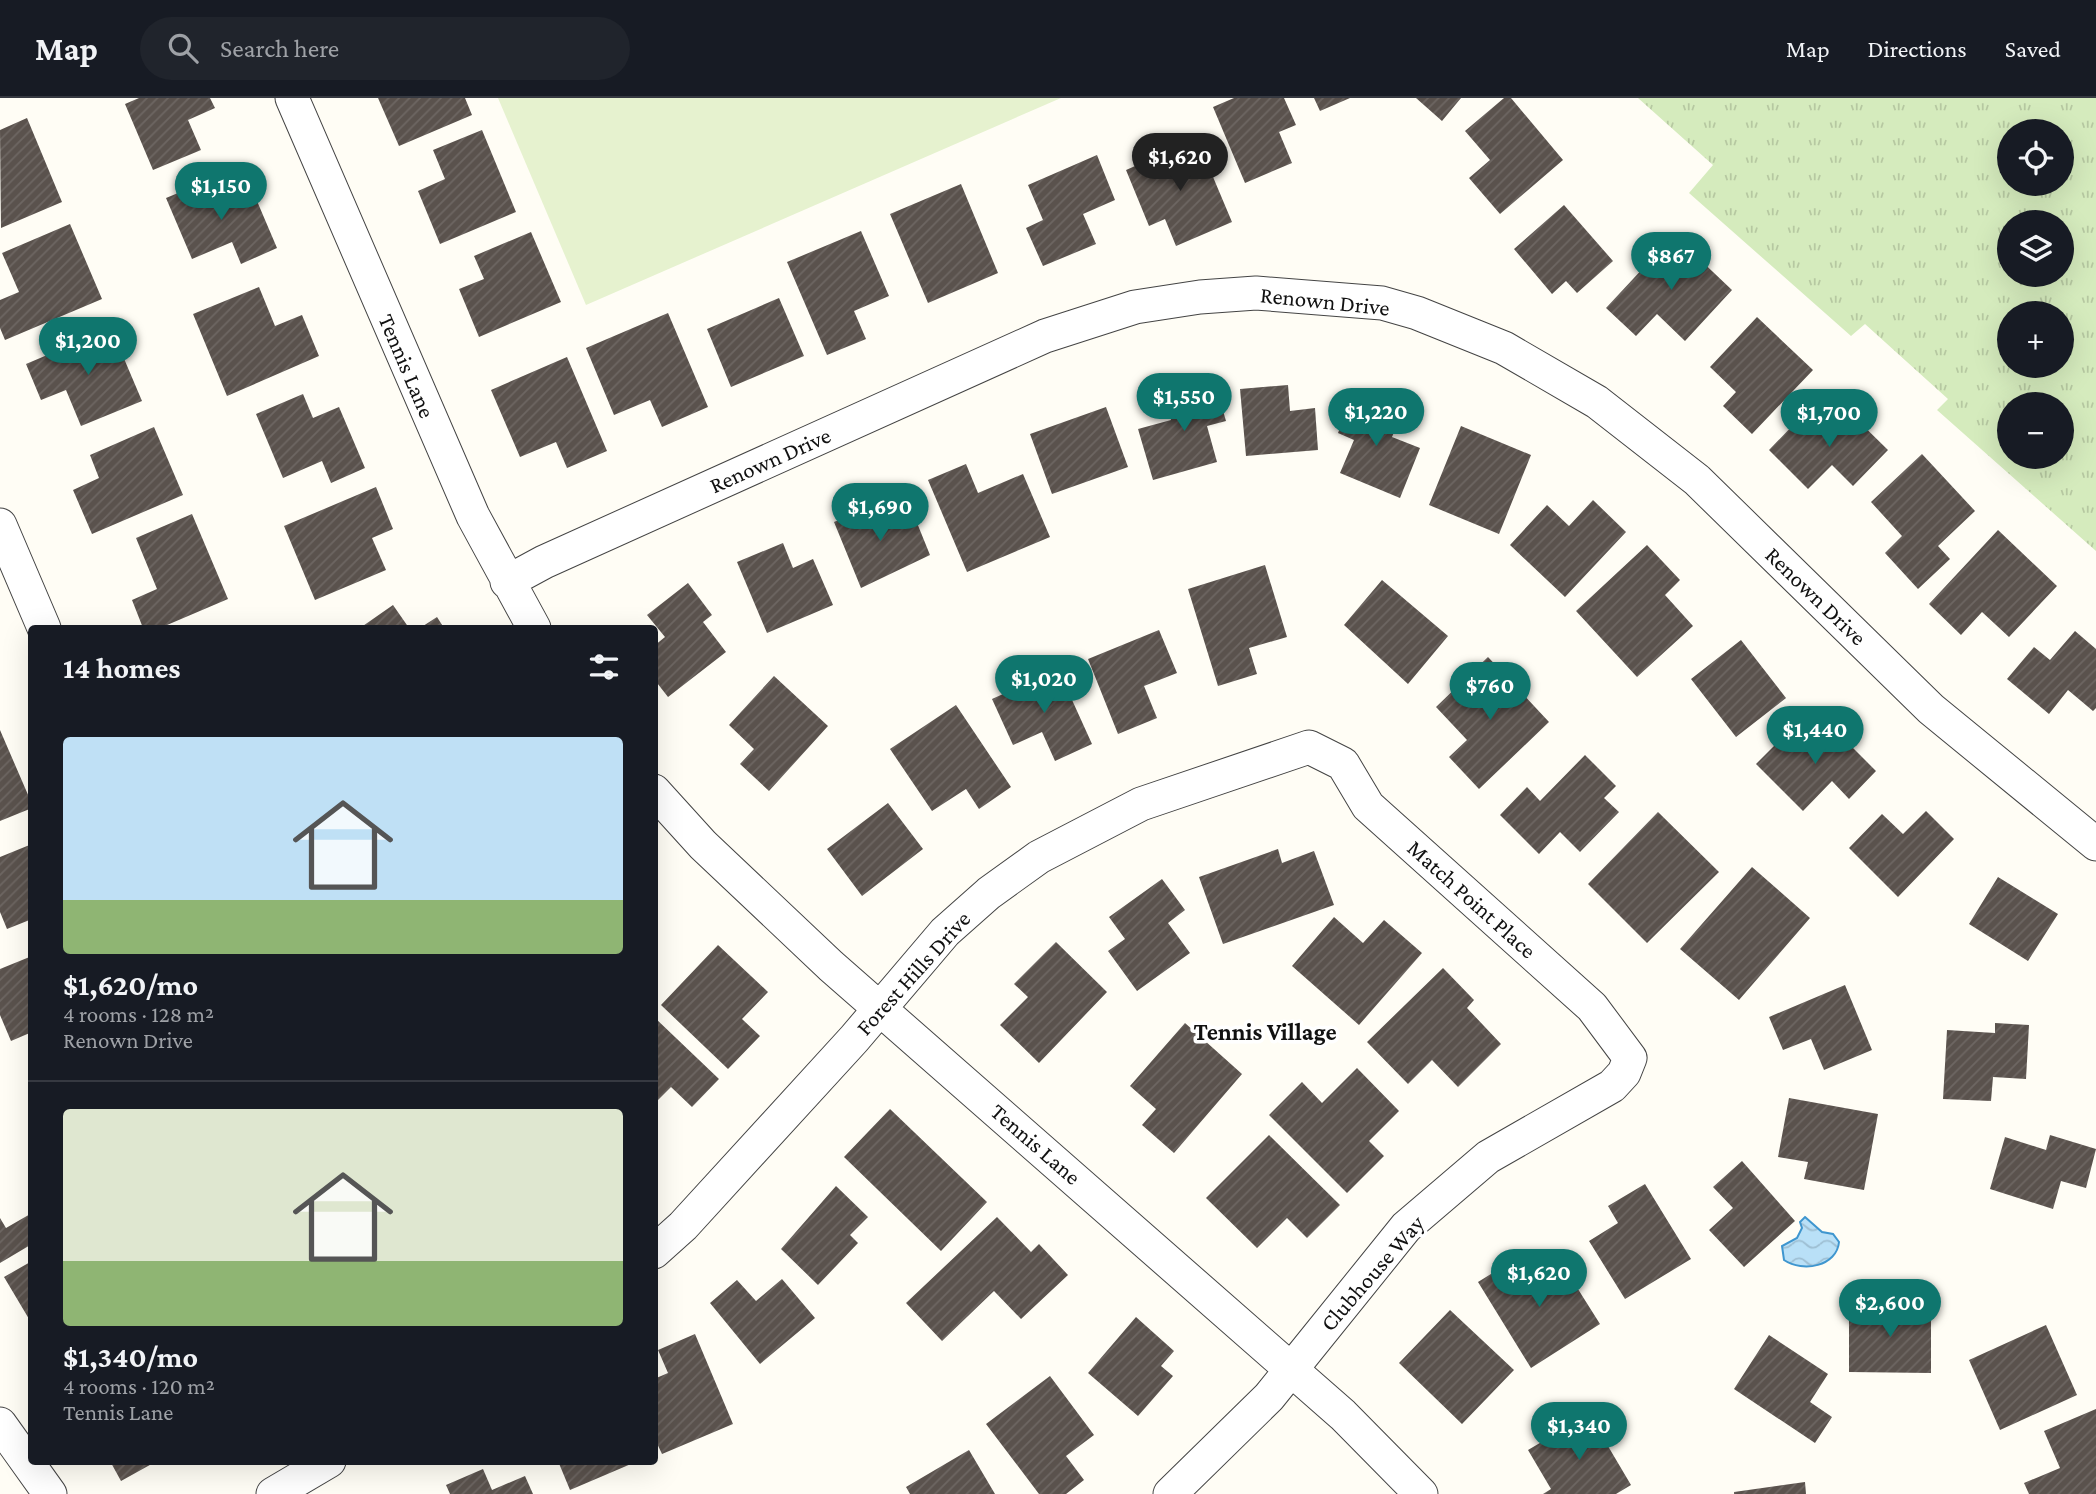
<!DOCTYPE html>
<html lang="en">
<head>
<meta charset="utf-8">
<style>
	:root { --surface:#171b24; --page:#20242c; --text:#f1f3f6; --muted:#9ea1a6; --line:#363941; --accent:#0f766e }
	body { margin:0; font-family:"Crimson Pro",serif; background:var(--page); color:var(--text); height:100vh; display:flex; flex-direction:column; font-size:26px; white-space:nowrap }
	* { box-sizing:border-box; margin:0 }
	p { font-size:23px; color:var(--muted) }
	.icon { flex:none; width:38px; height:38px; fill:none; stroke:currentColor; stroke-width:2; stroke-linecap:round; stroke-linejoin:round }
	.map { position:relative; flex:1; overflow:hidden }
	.details { position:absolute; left:28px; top:527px; width:630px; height:840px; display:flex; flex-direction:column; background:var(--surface); border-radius:7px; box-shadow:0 7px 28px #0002 }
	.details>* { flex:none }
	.tools { position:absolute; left:1997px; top:21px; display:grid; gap:14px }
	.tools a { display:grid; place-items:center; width:77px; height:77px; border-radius:50%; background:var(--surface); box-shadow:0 7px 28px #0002; font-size:35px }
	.price { position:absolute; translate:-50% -60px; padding:0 16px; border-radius:24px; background:var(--accent); color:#fff; font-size:23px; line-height:46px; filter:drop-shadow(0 2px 4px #0008) }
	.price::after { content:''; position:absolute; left:50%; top:42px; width:21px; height:16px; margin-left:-10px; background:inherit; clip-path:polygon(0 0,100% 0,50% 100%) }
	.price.current { background:#222; color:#fff }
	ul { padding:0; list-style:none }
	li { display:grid; align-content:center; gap:14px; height:371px; padding:0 35px }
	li+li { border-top:2px solid var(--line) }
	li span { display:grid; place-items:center; height:217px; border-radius:7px; color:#555 }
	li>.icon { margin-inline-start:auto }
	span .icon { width:126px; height:126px; fill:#fffc; stroke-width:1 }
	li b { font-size:30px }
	h2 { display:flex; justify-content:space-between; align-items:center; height:84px; padding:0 35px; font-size:30px }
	header { display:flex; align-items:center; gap:42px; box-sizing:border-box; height:98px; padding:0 35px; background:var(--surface); border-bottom:2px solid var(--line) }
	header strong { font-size:33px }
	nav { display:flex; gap:38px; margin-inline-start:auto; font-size:24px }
	.search { width:490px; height:63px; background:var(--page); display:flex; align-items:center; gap:18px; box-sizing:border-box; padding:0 24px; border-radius:38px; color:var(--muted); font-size:26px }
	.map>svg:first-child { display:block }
	.grass { fill:url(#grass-tufts); fill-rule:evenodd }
	.pitch { fill:#e6f2cf }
	.water { fill:url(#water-waves); stroke:#3f96cf; stroke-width:2 }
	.building { fill:url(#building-hatch) }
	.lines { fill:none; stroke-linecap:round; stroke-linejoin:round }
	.minor-casing { stroke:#444; stroke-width:35 }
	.minor { stroke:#fff; stroke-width:33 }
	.labels { text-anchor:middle; stroke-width:7; stroke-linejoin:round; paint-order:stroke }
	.street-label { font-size:23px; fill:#111; stroke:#fff }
	.neighbourhood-label { font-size:24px; font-weight:bold; fill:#111; stroke:#fff }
</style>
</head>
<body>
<header>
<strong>Map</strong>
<div class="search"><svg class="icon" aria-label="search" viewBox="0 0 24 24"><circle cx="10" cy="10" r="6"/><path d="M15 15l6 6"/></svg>Search here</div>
<nav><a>Map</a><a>Directions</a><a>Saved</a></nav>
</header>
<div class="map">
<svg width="2096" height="1396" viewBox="0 0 2096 1396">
	<defs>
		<pattern id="grass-tufts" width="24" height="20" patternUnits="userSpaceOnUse" patternTransform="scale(1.75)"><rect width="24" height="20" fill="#d5ebbd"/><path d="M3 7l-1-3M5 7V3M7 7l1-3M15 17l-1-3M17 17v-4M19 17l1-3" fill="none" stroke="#b6c8a1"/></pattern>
		<pattern id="water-waves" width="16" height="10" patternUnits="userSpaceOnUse" patternTransform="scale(1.75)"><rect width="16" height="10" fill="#b9e0f7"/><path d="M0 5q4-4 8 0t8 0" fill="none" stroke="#9ebfd3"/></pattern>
		<pattern id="building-hatch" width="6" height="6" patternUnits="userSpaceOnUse" patternTransform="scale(1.75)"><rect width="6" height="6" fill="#5a524d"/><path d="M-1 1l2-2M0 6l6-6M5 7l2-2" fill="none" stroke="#6d6662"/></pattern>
	</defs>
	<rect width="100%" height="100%" fill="#fffdf5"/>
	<path class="grass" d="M1638,0H2096V453L1937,312L1948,301L1865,226L1851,238L1689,95L1713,67ZM2009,33H2062V86H2009ZM2009,124H2062V177H2009ZM2009,215H2062V268H2009ZM2009,306H2062V359H2009Z"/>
	<path class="pitch" d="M498,0H1061L586,207Z"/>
	<path class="water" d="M1805,1119L1822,1134L1833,1136L1839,1144C1837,1168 1803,1175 1784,1162L1782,1148L1797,1140L1802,1130L1800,1124Z"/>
	<path class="building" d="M139,0H210L215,10L188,22L201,52L153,72L125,6Z
		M378,0H465L472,17L399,48Z
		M1234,0H1284L1296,27L1279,34L1292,65L1245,85L1213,9Z
		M1314,0H1350L1320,13Z
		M1416,0H1461L1442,23Z
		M1504,0H1511L1563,62L1500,116L1469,80L1490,62L1465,33Z
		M27,20L62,104L1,130L0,32Z
		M482,32L516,114L440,146L418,93L445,81L433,52Z
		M1197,41L1232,124L1176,148L1165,121L1149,128L1126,72Z
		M1097,57L1115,102L1083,116L1096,146L1043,168L1026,130L1043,122L1028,87Z
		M212,81L221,102L251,89L277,150L241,166L232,144L192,161L166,100Z
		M961,86L998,175L928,205L890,116Z
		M1564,107L1613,163L1577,195L1566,183L1552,196L1514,151Z
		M70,126L102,201L5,242L0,230V202L19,194L2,155Z
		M861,133L889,198L854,213L866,241L827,257L787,164Z
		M531,134L561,204L479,239L459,191L484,181L474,158Z
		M1674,137L1732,192L1685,243L1657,216L1636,238L1606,210Z
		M259,189L275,228L302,217L319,258L227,298L193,216Z
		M779,200L804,258L731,289L707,231Z
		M668,215L708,309L662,329L650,302L614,317L586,250Z
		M1757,219L1813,272L1752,336L1723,308L1736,294L1710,269Z
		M111,230L142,303L81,328L66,292L41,302L26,266Z
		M567,259L607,353L567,370L556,344L520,359L491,292Z
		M1215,285L1226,323L1207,328L1217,364L1153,382L1138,331L1171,322L1164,299Z
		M1288,287L1290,313L1315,310L1318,352L1246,358L1240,291Z
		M303,296L313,320L339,309L365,370L331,385L322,363L283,380L256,316Z
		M1353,298L1401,318L1392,339L1420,350L1400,400L1340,375L1354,342L1338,335Z
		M1840,305L1888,352L1853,388L1832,367L1808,391L1769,352L1797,323L1810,335Z
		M1106,309L1128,369L1052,396L1030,336Z
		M1461,328L1531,357L1499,436L1429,407Z
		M154,329L183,397L92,436L73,392L99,380L90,357Z
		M1922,356L1975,413L1938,448L1950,461L1918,491L1885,455L1902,438L1871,404Z
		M966,366L978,395L1023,376L1050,439L967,474L928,382Z
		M376,389L393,431L372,440L386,472L315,502L284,428Z
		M1593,402L1626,434L1565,499L1510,447L1547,407L1569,428Z
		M882,404L891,425L913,415L930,457L861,490L834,424Z
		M192,416L228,501L160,530H143L132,502L157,491L136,440Z
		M1998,432L2057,488L2009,539L1982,514L1961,537L1929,506Z
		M783,445L793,470L813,461L833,507L767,535L737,464Z
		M1647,447L1680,482L1665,497L1693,528L1637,579L1576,513Z
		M1265,467L1287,539L1249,550L1257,576L1218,588L1188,491Z
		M1382,482L1448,538L1408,586L1344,527Z
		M688,485L712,517L703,524L726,554L668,599L654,581V548L665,539L647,517Z
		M393,507L409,530H360Z
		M437,519L444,530H420Z
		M1159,532L1177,575L1144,588L1157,620L1118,636L1088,561Z
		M2075,533L2096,551V610L2093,613L2068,592L2049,616L2007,581L2034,549L2050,562Z
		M1741,542L1786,600L1736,639L1691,581Z
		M1488,559L1549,624L1479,691L1449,659L1467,642L1436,609Z
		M1058,571L1092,646L1055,663L1042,634L1013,647L992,601Z
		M774,578L828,628L769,693L740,666L754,651L729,627Z
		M956,607L1011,689L979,711L966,691L932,713L890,651Z
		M1829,626L1876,673L1849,701L1832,683L1803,713L1756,666L1790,632L1807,649Z
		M0,632L32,706V710L0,723Z
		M1585,657L1616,688L1604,700L1619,714L1580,754L1560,734L1539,756L1500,717L1527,689L1540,703Z
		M888,705L923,751L862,798L827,751Z
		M1926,713L1954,741L1898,799L1849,750L1882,716L1903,736Z
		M1658,714L1719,774L1647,845L1588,786Z
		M32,746V821L7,831L0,814V759Z
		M1278,751L1282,765L1314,753L1334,807L1223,846L1199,779Z
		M1752,769L1810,820L1739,902L1680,851Z
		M1998,779L2058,816L2028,863L1969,826Z
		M1162,781L1185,812L1168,825L1190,855L1137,893L1108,853L1125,841L1109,819Z
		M1334,819L1363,845L1384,822L1422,855L1359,927L1292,868Z
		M1056,844L1107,894L1039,965L1000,927L1028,899L1014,886Z
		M718,847L768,894L742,921L760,938L728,971L661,907Z
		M32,858V934L11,943L0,917V871Z
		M1443,870L1474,902L1467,910L1501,946L1458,989L1432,962L1408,986L1367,944Z
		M1845,887L1872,952L1824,972L1811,941L1783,952L1769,919Z
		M654,919L719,981L692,1009L671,989L654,1006Z
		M1185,925L1242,976L1174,1055L1142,1027L1156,1011L1130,988Z
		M1995,925L2029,927L2026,981L1993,979L1991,1003L1943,1001L1947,932L1995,935Z
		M1357,970L1399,1013L1369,1043L1384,1058L1347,1095L1269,1017L1302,984L1322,1005Z
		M1789,1000L1878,1016L1864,1092L1804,1081L1808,1064L1778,1059Z
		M890,1011L987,1104L941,1153L844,1059Z
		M1269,1037L1340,1107L1307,1140L1287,1120L1257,1150L1206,1100Z
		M2050,1037L2096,1051L2086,1090L2061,1083L2053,1111L1990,1091L2005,1039L2046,1052Z
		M1742,1063L1795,1123L1744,1169L1709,1132L1733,1110L1713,1089Z
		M1645,1086L1691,1161L1625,1201L1589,1143L1618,1125L1608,1108Z
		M836,1088L868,1119L850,1137L858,1145L818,1187L781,1151Z
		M32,1115V1146L0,1165V1120L6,1130Z
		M997,1119L1031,1154L1039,1146L1068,1177L1021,1221L994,1193L942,1243L906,1205Z
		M1559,1161L1600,1226L1531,1270L1478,1184L1512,1163L1524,1182Z
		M32,1163V1226L4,1179Z
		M782,1181L815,1220L760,1266L710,1205L737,1182L756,1203Z
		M1849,1207L1931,1208V1275L1849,1274Z
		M1450,1212L1514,1272L1462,1326L1399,1265Z
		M1136,1219L1174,1253L1161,1268L1173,1278L1138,1318L1088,1275Z
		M2046,1227L2077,1297L2000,1332L1969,1262Z
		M695,1236L733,1326L662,1356L654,1339V1281L668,1275L658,1252Z
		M1769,1237L1828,1276L1810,1304L1832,1319L1815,1345L1734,1291Z
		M1050,1278L1094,1337L1066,1358L1084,1382L1066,1396H1039L986,1326Z
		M2096,1311V1396H2029L2024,1385L2060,1370L2044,1333Z
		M1589,1316L1631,1387L1616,1396H1543L1551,1391L1528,1352Z
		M969,1352L995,1396H910L906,1389Z
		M110,1363H157L121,1383Z
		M558,1363H638L570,1392Z
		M483,1371L492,1392L525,1378L533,1396H450L446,1387Z
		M1805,1384L1806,1396H1734V1394Z"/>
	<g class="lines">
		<g class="minor-casing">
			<path id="minor" d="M292,0L473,418L534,530
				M0,427L44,530
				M507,484L544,464L1045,238L1135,209L1200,199L1256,195L1382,205L1417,215L1504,250L1597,304L1697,382L1931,611L2096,746
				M654,693L703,747L831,868L1343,1317L1421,1396
				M654,1154L683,1128L854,941L945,834L989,795L1039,759L1141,706L1309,649L1343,666L1368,708L1592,909L1630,960L1624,975L1612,988L1488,1059L1406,1129L1269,1299L1170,1396
				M0,1326L50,1396
				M273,1396L329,1363"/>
		</g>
		<use href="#minor" class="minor"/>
	</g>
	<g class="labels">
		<g class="street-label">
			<text transform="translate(1325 203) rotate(6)" y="8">Renown Drive</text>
			<text transform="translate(407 268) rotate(67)" y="8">Tennis Lane</text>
			<text transform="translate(770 362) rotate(-24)" y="8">Renown Drive</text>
			<text transform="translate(1816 498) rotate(44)" y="8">Renown Drive</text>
			<text transform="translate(1472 801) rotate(42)" y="8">Match Point Place</text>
			<text transform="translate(913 875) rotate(-48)" y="8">Forest Hills Drive</text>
			<text transform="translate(1036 1046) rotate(41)" y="8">Tennis Lane</text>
			<text transform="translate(1372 1175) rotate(-49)" y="8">Clubhouse Way</text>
		</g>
		<g class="neighbourhood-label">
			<text x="1265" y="942">Tennis Village</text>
		</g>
	</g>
</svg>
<div class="tools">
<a><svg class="icon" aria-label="locate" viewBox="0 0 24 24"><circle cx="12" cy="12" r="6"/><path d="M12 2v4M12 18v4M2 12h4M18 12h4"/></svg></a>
<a><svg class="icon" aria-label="layers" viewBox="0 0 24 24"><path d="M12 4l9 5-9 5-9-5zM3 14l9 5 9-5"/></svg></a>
<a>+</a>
<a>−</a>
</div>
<b class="price current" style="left:1180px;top:95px">$1,620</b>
<b class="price" style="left:221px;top:124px">$1,150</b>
<b class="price" style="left:1671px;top:194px">$867</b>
<b class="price" style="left:88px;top:279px">$1,200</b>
<b class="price" style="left:1184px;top:335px">$1,550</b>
<b class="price" style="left:1376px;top:350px">$1,220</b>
<b class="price" style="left:1829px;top:351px">$1,700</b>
<b class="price" style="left:880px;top:445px">$1,690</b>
<b class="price" style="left:1044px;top:617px">$1,020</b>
<b class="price" style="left:1490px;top:624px">$760</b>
<b class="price" style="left:1815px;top:668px">$1,440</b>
<b class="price" style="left:1539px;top:1211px">$1,620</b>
<b class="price" style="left:1890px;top:1241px">$2,600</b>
<b class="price" style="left:1579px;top:1364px">$1,340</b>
<section class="details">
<h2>14 homes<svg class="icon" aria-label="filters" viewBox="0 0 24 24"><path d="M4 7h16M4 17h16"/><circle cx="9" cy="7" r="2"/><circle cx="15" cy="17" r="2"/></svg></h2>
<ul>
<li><span style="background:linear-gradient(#bfe0f5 75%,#8fb573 0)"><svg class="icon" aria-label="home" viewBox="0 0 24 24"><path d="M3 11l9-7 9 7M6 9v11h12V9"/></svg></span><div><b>$1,620/mo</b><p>4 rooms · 128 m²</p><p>Renown Drive</p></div></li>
<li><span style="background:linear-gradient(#dfe7d0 70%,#8fb573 0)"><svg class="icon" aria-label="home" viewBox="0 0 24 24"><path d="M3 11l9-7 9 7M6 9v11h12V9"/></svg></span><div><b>$1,340/mo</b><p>4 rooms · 120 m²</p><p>Tennis Lane</p></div></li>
</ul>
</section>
</div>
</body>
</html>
